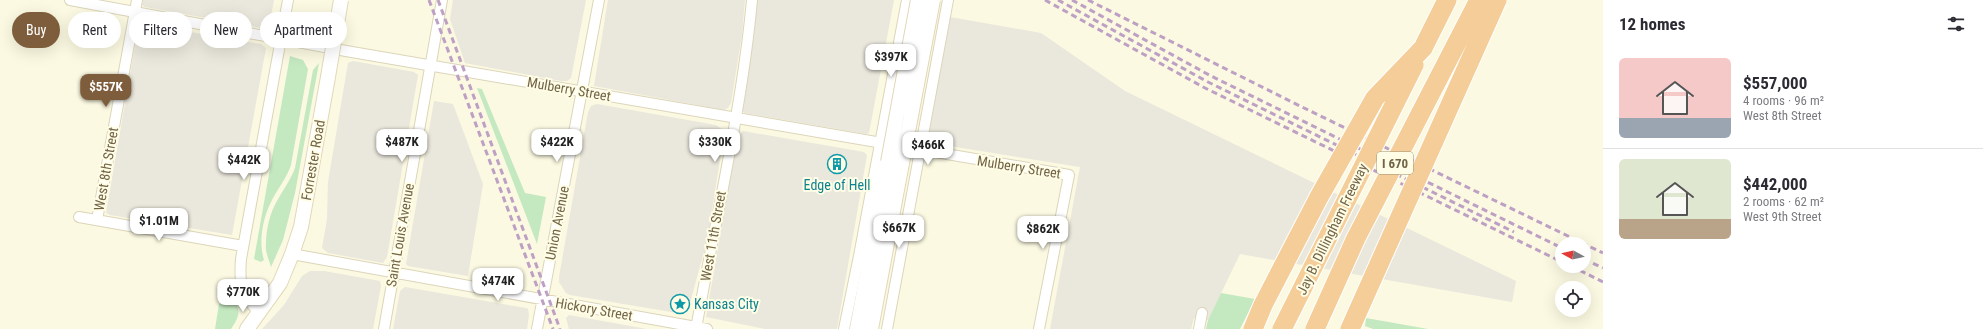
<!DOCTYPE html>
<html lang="en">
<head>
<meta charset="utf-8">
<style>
	:root { --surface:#fff; --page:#f2f2f3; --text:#2b2b33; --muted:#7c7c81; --line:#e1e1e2; --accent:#7e5d3c }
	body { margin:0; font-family:"Roboto Condensed",sans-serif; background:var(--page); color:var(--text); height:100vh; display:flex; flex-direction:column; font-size:15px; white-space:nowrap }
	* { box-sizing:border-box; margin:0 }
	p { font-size:13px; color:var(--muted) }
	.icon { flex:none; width:22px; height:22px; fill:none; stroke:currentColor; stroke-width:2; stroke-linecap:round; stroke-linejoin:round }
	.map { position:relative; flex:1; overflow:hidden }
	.side { display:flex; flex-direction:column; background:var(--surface); width:380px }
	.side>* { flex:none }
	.guide { position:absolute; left:12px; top:12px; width:380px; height:36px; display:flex; gap:8px }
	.needle { width:26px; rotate:278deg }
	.controls { position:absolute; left:1555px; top:237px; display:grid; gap:8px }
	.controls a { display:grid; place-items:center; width:36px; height:36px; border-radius:50%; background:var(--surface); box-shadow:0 4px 16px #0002; font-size:20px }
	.price { position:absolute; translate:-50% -34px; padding:0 9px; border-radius:8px; background:#fff; color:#222; font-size:13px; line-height:26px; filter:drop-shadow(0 1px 2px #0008) }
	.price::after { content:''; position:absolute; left:50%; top:24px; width:12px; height:9px; margin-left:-6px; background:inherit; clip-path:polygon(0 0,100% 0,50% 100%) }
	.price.active { background:var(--accent); color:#fff }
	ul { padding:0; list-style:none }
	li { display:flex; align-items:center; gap:12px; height:100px; padding:0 16px }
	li+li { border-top:1px solid var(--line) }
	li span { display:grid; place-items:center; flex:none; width:112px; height:80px; border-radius:6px; color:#555 }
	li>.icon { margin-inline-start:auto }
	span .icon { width:48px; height:48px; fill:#fffc; stroke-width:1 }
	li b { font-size:17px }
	h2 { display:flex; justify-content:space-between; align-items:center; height:48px; padding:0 16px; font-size:17px }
	.pill { padding:0 14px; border-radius:18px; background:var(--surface); box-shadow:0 4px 16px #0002; font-size:14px; line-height:36px }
	.pill.active { background:var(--accent); color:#fff }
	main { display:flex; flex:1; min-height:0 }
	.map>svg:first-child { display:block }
	.industrial { fill:#eae7dc }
	.green { fill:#c4e8c0 }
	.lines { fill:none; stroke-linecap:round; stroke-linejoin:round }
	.street-casing { stroke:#dcd5ba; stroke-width:12 }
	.secondary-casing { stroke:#e1d8b8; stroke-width:16 }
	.highway-casing { stroke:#fff; stroke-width:21 }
	.street { stroke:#fff; stroke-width:10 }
	.secondary { stroke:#fff; stroke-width:14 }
	.highway { stroke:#f5cd98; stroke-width:19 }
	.rail { stroke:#bea0c4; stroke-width:3; stroke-dasharray:6 4; stroke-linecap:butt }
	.street-bridge-casing { stroke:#dcd5ba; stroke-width:12; stroke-linecap:butt }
	.secondary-bridge-casing { stroke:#e1d8b8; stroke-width:16; stroke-linecap:butt }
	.highway-bridge-casing { stroke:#fff; stroke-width:21; stroke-linecap:butt }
	.street-bridge { stroke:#fff; stroke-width:10 }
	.secondary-bridge { stroke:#fff; stroke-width:14 }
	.highway-bridge { stroke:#f5cd98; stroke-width:19 }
	.labels { text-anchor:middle; stroke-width:4; stroke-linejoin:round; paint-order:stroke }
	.shield { fill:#fffde6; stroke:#9c9277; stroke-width:1 }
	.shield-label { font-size:13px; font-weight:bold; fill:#726448 }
	.street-label { font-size:14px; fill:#726448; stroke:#fffde6 }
	.culture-label { font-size:14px; fill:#0d838f; stroke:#fffde6 }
</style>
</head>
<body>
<main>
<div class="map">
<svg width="1603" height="329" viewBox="0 0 1603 329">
	<rect width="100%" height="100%" fill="#fbf9e1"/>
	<path class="industrial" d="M143,0H274L269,27L267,29L145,7L142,5Z
		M453,0H586L571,78L567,81H561L465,63L450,19Z
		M608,0H745L742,34L731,103L728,108L724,110L594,86Z
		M756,0H894L869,133L866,134L745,113L742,111L752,43Z
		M950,17L1041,33L1125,91L1516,281L1512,302L1240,254L1208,320L1194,318L1191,329H1050L1080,167L937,144V147L928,144L927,137Z
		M143,24L261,44L266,48L232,235L110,215L106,213L138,28Z
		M353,61L414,72L418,75L387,257L383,263L328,253L322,248L327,219L328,182L348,63Z
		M434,101L453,104L483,184L468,276L408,266L406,264Z
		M597,104L716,125L723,130L724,135L707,241L688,310L683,314L570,295L566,293L559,282V277L588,112L591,106Z
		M743,131L864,152L867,155L837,329H765L706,317L737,137Z
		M310,271H324L380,281L381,286L373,329H262L284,305L302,276Z
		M405,287L526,308L528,309L529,315L527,329H393L400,291Z
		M569,315L647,329H569L566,318Z"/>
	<path class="green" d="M290,56L303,60L308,69L291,165C287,177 279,187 273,198C263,216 258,241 264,260L261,262L254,259Z
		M319,63L295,193L283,240L271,267C270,263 267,256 266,250C265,235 269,214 277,201C283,190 290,181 295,168L313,70Z
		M477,88L482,89L525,193L546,197L537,244Z
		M1221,293L1255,299L1240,329H1206L1208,320Z
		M232,300C243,309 238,319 231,329H215L219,304Z
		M1366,318L1428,329H1373L1365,326Z"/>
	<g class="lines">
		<g class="street-casing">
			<path id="street" d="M70,0L346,51L1069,175L1039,329
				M79,217L243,246
				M97,220L137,0
				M292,254L707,329
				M259,312C241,295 239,284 241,259L288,0
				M384,329L442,0
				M537,329L599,0
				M696,329C715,221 742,109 752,0
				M844,329L859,256L907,0
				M887,329L948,0
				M1199,329L1202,313"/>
		</g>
		<g class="secondary-casing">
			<path id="secondary" d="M247,329L280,283L292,254L301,227L328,77
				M857,329L888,162
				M871,329L902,163"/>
		</g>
		<g class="highway-casing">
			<path id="highway" d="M1423,48L1447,0"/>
		</g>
		<use href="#street" class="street"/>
		<use href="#secondary" class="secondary"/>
		<use href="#highway" class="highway"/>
		<path class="rail" d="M429,0L553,329
			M438,0L560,329
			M1045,0L1205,88L1562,262
			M1058,0L1208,82L1514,232
			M1072,0L1211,76L1562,248
			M1088,0L1304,108L1603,253
			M1584,259L1603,268
			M1571,266L1603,282"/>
		<g class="street-bridge-casing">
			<path id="street-bridge" d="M905,111L925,0"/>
		</g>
		<g class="secondary-bridge-casing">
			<path id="secondary-bridge" d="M328,77L341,0
				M888,162L918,0
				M902,163L933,0"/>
		</g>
		<g class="highway-bridge-casing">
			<path id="highway-bridge" d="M1253,329L1263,305L1319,197L1375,98L1423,48
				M1282,329L1414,65
				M1315,329L1356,238L1479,0
				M1350,329L1497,0"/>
		</g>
		<use href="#street-bridge" class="street-bridge"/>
		<use href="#secondary-bridge" class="secondary-bridge"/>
		<use href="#highway-bridge" class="highway-bridge"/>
	</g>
	<defs>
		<g id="building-ring" transform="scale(1)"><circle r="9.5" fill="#fffde6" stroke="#0f9aa8" stroke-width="1.5"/><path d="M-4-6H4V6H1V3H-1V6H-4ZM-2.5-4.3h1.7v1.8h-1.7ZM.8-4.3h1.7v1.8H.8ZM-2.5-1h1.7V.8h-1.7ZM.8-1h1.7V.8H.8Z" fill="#0f9aa8"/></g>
		<g id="sight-ring" transform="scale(1)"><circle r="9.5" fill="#fffde6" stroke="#0f9aa8" stroke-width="1.5"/><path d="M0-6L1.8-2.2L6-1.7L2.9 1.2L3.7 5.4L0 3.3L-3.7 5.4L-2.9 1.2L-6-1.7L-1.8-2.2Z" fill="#0f9aa8"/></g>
	</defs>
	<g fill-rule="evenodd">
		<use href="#building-ring" x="837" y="164"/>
		<use href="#sight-ring" x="680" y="304"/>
	</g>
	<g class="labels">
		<rect class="shield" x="1377" y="152" width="36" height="22" rx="3"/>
		<g class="shield-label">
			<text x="1395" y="168">I 670</text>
		</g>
		<g class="street-label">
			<text transform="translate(569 89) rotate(10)" y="5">Mulberry Street</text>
			<text transform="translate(313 160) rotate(-80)" y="5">Forrester Road</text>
			<text transform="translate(1019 167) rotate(9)" y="5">Mulberry Street</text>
			<text transform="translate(106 169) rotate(-80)" y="5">West 8th Street</text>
			<text transform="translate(557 223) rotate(-79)" y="5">Union Avenue</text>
			<text transform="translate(1332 229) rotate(-64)" y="5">Jay B. Dillingham Freeway</text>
			<text transform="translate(400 235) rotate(-80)" y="5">Saint Louis Avenue</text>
			<text transform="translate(713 236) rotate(-80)" y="5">West 11th Street</text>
			<text transform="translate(594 309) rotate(10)" y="5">Hickory Street</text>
		</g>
		<g class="culture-label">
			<text x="837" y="190">Edge of Hell</text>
			<text x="694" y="309" text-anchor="start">Kansas City</text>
		</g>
	</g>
</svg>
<div class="controls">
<a><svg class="needle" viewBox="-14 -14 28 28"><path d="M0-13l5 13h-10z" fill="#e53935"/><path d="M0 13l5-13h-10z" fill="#7c7c81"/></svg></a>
<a><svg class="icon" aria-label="locate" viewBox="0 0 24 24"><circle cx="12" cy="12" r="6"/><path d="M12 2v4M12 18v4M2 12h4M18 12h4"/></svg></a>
</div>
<b class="price" style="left:891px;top:78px">$397K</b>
<b class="price active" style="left:106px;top:108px">$557K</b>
<b class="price" style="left:402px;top:163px">$487K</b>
<b class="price" style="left:557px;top:163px">$422K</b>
<b class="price" style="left:715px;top:163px">$330K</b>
<b class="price" style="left:928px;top:166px">$466K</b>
<b class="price" style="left:244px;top:181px">$442K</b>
<b class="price" style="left:159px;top:242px">$1.01M</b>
<b class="price" style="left:899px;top:249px">$667K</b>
<b class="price" style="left:1043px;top:250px">$862K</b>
<b class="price" style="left:498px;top:302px">$474K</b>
<b class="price" style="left:243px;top:313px">$770K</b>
<div class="guide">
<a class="pill active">Buy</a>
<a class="pill">Rent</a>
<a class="pill">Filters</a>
<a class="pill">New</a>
<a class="pill">Apartment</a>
</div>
</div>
<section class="side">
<h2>12 homes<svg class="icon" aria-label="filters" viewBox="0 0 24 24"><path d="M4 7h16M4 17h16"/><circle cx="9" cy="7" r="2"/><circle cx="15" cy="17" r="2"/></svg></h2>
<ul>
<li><span style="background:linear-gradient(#f6c9c9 75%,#9aa5b1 0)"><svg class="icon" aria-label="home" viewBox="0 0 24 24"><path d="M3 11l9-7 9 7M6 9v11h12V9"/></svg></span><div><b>$557,000</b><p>4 rooms · 96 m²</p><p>West 8th Street</p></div></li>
<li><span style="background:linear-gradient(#dfe7d0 75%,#b9a48a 0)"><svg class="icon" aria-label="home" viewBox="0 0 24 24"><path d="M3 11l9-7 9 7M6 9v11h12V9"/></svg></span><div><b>$442,000</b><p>2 rooms · 62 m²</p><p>West 9th Street</p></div></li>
</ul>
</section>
</main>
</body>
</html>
